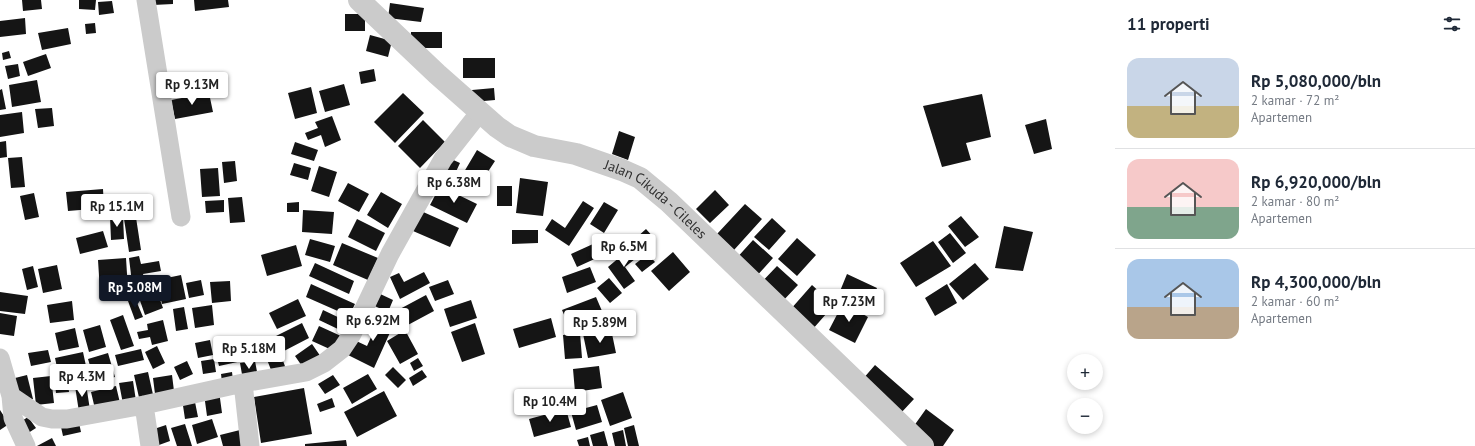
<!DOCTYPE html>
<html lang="id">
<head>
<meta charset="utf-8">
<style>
	:root { --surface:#fff; --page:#f2f2f3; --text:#1f2937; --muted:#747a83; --line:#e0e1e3; --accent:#111827 }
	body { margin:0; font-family:"PT Sans",sans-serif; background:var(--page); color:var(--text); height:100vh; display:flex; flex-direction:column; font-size:15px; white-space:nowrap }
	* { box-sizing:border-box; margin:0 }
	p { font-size:13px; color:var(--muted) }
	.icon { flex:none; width:22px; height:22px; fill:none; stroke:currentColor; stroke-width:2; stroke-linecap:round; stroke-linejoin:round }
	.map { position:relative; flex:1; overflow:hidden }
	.panel { display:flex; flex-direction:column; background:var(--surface); width:360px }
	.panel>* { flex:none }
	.tools { position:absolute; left:1067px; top:354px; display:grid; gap:8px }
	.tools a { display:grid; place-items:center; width:36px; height:36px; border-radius:50%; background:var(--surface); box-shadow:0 2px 6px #0003; font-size:20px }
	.price { position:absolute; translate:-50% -34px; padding:0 9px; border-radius:4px; background:#fff; color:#222; font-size:13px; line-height:26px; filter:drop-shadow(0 1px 2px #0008) }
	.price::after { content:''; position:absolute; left:50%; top:24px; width:12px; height:9px; margin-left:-6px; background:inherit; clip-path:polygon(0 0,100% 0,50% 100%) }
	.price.current { background:var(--accent); color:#fff }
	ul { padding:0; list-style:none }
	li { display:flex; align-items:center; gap:12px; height:100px; padding:0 12px }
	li+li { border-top:1px solid var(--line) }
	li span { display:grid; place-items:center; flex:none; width:112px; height:80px; border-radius:12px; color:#555 }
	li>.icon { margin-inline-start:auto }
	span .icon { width:48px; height:48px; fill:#fffc; stroke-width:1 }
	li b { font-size:17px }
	h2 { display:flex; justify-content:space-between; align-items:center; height:48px; padding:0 12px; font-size:17px }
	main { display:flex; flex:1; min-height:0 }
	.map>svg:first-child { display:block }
	.building { fill:#151515 }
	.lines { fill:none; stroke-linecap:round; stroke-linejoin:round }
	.minor { stroke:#cbcbcb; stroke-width:19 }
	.tertiary { stroke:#cbcbcb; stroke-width:22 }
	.labels { text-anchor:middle; stroke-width:4; stroke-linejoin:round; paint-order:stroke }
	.street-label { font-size:14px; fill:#2e2e2e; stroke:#fff }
</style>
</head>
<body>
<main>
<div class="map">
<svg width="1115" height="446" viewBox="0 0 1115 446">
	<rect width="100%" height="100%" fill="#fff"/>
	<path class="building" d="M22,0H41L42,9L23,11Z
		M79,0H96L95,10L79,9Z
		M153,0H173V4L153,5Z
		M194,0H228L229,7L195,11Z
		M112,1L114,13L99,15L98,2Z
		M390,3L424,8L421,22L388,18Z
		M345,14H365V31H345Z
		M25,18L26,34L0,37V21Z
		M95,23L96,33L86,34L85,24Z
		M68,28L71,44L42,50L38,33Z
		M411,32H442V48H410Z
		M370,35L392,41L388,57L366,51Z
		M9,51L11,58L3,60L2,53Z
		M46,54L51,68L28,76L23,62Z
		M463,58H495V78H463Z
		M18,64L20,76L8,79L5,66Z
		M374,69L376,81L361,84L359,72Z
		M37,80L41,102L12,107L9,85Z
		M344,84L350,105L325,112L319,91Z
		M311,87L317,113L295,119L288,93Z
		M494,88L495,100L473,102L472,90Z
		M2,89L6,109L0,110V90Z
		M209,93L213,112L175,119L171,100Z
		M403,93L424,113L395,143L374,122Z
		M982,94L991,137L966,143L971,160L942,167L923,106Z
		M52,108L54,126L38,128L35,109Z
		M22,112L24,133L0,137V115Z
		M332,116L341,140L325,147L321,135L308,140L305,133L318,128L315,122Z
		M1046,119L1052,149L1034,154L1025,125Z
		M423,120L445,142L420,168L398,146Z
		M619,131L635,137L628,160L612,154Z
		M6,141L7,157L0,158V142Z
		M295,142L318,150L314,161L291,154Z
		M477,150L495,161L478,187L461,177Z
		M22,157L25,187L11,188L8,158Z
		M449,158L460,163L454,176L443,170Z
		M235,161L237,181L224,183L222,162Z
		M294,163L311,168L308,180L290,175Z
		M319,166L337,172L329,197L311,191Z
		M218,168L220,196L202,197L200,169Z
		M520,178L548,182L543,216L516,213Z
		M348,183L369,194L359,212L338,201Z
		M440,186L477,204L467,223L430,205Z
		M497,186H512V206H497Z
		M103,189L104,208L68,211L66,192Z
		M715,190L729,205L710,223L696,209Z
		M381,192L402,204L388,228L367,215Z
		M34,193L39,217L25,220L20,196Z
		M242,197L245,222L230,223L228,198Z
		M224,200V212L206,213L205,201Z
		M583,201L594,208L569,246L545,230L552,219L565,228Z
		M299,202V212H287V203Z
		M604,202L618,210L604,233L590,224Z
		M745,204L762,219L734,250L717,234Z
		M303,210L334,212L332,234L302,232Z
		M135,211L141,250L129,252L123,212Z
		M421,211L459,228L450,247L413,231Z
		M123,216L124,239L111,240L110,217Z
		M961,216L979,237L965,247L948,226Z
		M772,218L786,231L769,250L754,237Z
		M357,219L385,233L376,251L348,237Z
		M1004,226L1033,232L1023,271L995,268Z
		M646,229L654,238L644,247L636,238Z
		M512,230H538V243L512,244Z
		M103,231L108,247L80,254L76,238Z
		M950,233L966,253L953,263L938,242Z
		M797,238L816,255L797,276L778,259Z
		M310,239L335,246L330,262L305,255Z
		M753,240L773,258L754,279L734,261Z
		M933,241L951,266L916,287L900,263Z
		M342,243L378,258L368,280L333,265Z
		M593,244L599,257L577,267L571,254Z
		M296,245L302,266L267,276L261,255Z
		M633,246L640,255L625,267L635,281L624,289L608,267Z
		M673,252L690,272L669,291L651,271Z
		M648,254L655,262L642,272L635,264Z
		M139,256L141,264L159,261L161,271L143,274L145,282L132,283L129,258Z
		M126,258L128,290L100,292L98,260Z
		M315,263L354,281L349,294L309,276Z
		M975,263L989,279L963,300L949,284Z
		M57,265L62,289L43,293L38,269Z
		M33,266L38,287L27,290L22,269Z
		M777,266L798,285L780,304L759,285Z
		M590,267L596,282L567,293L562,277Z
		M424,272L430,283L400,299L390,277L399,273L404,282Z
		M847,274L877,288L868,309L838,296Z
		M181,275L186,299L162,304L157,280Z
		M609,278L622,293L610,303L597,288Z
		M201,280L204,295L189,298L186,283Z
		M448,280L454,294L435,301L429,287Z
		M230,281L231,301L212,303L210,282Z
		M311,284L355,304L349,316L306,297Z
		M947,284L957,303L935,316L925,298Z
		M812,285L834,305L812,330L790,310Z
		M155,286L163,308L145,315L137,292Z
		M0,292L28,296L25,314L0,311Z
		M376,292L393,300L388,312L370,304Z
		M426,295L434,311L406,326L398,310Z
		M596,297L602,311L568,324L562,310Z
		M135,298L143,317L135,320L128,301Z
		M298,299L306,316L277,329L269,313Z
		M471,300L477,318L450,327L444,309Z
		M72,301L74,320L50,323L47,305Z
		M843,303L868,317L855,343L829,330Z
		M212,305L214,325L195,328L192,308Z
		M184,307L188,329L176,331L173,309Z
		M323,310L344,320L340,330L319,320Z
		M383,311L397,317L374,368L346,354L352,339L367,346Z
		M0,313L17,316L14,336L0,334Z
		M123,315L134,346L121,350L110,320Z
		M551,318L556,337L519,348L513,329Z
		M163,320L168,341L152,345L150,337L139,339L137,332L148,330L147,324Z
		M302,323L309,338L284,351L276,336Z
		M475,323L485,354L462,362L451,332Z
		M100,325L106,347L89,352L83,330Z
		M319,326L341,336L334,351L312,341Z
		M75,328L79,347L59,351L55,333Z
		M611,329L616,353L588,358L583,334Z
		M405,330L418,354L400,364L387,341Z
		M580,333L582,358L565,359L563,335Z
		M210,340L213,355L198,358L195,343Z
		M238,340L242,361L219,366L214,346Z
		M312,344L321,357L304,369L295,356Z
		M157,346L165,363L153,369L145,352Z
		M278,347L286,369L273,375L264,352Z
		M141,349L144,360L118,366L115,355Z
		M48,350L51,362L31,366L28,353Z
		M83,352L86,366L58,372L55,358Z
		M108,353L115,377L95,382L88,359Z
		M418,358L423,366L414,371L410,363Z
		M214,359L216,372L203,374L201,361Z
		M187,361L193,374L180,380L174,367Z
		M255,361L258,377L243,380L240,363Z
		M875,365L914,399L900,414L862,380Z
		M599,366L602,388L575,392L573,369Z
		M393,367L406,380L398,388L385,375Z
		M422,370L427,377L413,386L409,378Z
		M148,372L154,399L140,402L134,375Z
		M232,372L233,380L222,382L221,374Z
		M368,374L377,389L352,404L343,388Z
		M27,375L33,399L21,402L15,378Z
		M67,375L69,392L56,393L54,376Z
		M172,375L174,391L155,394L153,378Z
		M333,375L340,385L325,394L318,384Z
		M51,376L54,403L36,405L33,378Z
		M133,381L136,401L123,404L119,383Z
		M86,384L90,410L79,412L75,386Z
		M116,386L120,403L95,409L91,392Z
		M304,388L312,434L261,443L254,397Z
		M219,391L222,413L207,416L204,394Z
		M384,391L397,416L357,437L344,412Z
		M623,392L632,418L610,426L601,400Z
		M194,397L198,417L185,419L182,399Z
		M332,398L335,407L320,412L317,404Z
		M597,405L602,422L576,430L571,412Z
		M566,409L571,427L534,437L529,419Z
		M926,409L954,430L943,446H933L911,430Z
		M0,410L9,424L0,430Z
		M28,417L36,428L25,435L17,424Z
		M212,419L218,437L197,444L192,425Z
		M79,423L81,432L63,436L61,427Z
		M185,424L192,446H177L171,428Z
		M166,425L170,441L159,445L154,429Z
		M634,425L639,446H628L624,428Z
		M240,430L245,446H223L220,435Z
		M623,430L626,446H615L612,433Z
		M604,431L608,446H593L590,435Z
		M588,437L590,446H579L577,440Z
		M52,438L56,446H37Z
		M346,440L347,446H305V444Z"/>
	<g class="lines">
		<path class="minor" d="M146,0L181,217
			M0,358L11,396L42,417L52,419H67L144,405L243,383L306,372L324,363L342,349L352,334L390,254L443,159L480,112
			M243,383L250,446
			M11,396L13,418L26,446
			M144,405L150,446"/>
		<path class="tertiary" id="s1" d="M359,0L437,74L497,127L510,136L534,146L576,154L622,170L640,178L669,202L923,446"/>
	</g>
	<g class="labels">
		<g class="street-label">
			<text dy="5" stroke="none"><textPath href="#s1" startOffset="365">Jalan Cikuda - Cileles</textPath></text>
		</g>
	</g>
</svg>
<div class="tools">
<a>+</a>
<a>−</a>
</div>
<b class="price" style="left:192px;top:106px">Rp 9.13M</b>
<b class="price" style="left:454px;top:204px">Rp 6.38M</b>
<b class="price" style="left:117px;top:228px">Rp 15.1M</b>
<b class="price" style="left:624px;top:268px">Rp 6.5M</b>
<b class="price current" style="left:135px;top:309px">Rp 5.08M</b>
<b class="price" style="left:849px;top:323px">Rp 7.23M</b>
<b class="price" style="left:373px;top:342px">Rp 6.92M</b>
<b class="price" style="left:600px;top:344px">Rp 5.89M</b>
<b class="price" style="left:249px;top:370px">Rp 5.18M</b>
<b class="price" style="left:82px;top:398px">Rp 4.3M</b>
<b class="price" style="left:550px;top:423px">Rp 10.4M</b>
</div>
<section class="panel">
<h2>11 properti<svg class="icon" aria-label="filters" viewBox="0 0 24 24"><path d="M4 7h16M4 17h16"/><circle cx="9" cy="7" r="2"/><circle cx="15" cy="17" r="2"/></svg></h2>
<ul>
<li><span style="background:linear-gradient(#c9d6e8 60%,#c2b280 0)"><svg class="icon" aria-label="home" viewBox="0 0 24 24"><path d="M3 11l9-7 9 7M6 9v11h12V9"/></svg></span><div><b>Rp 5,080,000/bln</b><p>2 kamar · 72 m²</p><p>Apartemen</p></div></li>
<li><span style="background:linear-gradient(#f6c9c9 60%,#7fa58c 0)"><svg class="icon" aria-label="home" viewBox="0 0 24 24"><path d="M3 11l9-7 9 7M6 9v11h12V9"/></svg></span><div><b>Rp 6,920,000/bln</b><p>2 kamar · 80 m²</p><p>Apartemen</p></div></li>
<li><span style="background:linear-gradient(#a9c7e8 60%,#b9a48a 0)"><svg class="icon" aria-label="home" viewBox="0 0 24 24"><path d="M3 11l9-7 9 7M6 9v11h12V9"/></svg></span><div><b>Rp 4,300,000/bln</b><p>2 kamar · 60 m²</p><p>Apartemen</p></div></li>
</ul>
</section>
</main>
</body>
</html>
